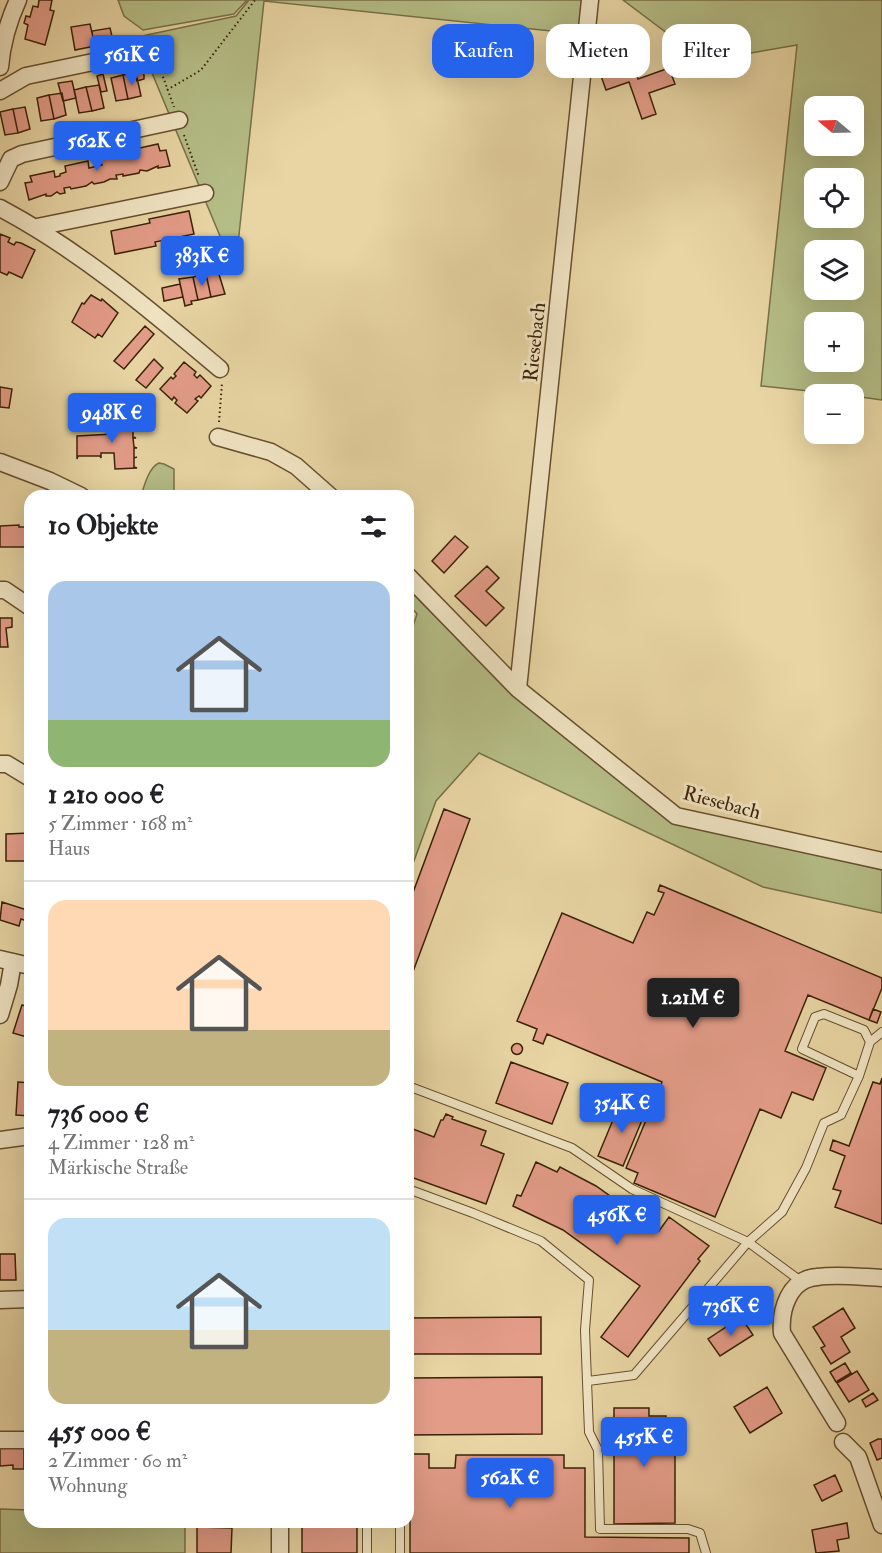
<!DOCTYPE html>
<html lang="de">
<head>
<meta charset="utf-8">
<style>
	:root { --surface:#fff; --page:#f6f6f6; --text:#202124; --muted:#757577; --line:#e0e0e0; --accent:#2563eb }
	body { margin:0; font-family:"IM FELL Double Pica",serif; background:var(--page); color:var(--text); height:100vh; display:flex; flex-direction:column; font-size:22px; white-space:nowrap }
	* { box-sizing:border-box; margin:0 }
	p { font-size:20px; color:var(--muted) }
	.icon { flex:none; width:33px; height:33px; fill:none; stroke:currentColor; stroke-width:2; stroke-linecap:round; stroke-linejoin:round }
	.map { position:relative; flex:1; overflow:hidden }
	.sheet { position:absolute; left:24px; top:490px; width:390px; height:1038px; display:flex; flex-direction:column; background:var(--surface); border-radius:18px; box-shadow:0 6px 24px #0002 }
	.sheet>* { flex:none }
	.hud { position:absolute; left:432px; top:24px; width:360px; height:54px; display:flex; gap:12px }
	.needle { width:39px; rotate:289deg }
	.tools { position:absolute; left:804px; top:96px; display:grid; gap:12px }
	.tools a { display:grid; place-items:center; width:60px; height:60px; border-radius:12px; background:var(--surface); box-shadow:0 6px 24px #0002; font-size:30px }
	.price { position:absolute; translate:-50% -51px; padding:0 14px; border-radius:6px; background:var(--accent); color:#fff; font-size:20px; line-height:39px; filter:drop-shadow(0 2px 3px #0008) }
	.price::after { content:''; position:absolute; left:50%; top:36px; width:18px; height:14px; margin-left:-9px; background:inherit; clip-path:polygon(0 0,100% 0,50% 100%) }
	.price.selected { background:#222; color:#fff }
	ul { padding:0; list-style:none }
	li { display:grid; align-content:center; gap:12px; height:318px; padding:0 24px }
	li+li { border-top:2px solid var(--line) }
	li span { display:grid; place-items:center; height:186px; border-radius:18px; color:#555 }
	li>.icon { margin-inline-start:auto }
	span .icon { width:108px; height:108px; fill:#fffc; stroke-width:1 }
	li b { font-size:26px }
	h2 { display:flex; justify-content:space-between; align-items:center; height:72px; padding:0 24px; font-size:26px }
	.chip { padding:0 21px; border-radius:18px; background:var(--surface); box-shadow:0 6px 24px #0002; font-size:21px; line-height:54px }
	.chip.selected { background:var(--accent); color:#fff }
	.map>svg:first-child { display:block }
	.green { fill:#b5bd86; stroke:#787047; stroke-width:1.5; fill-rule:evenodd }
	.building { fill:#e39c88; stroke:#3c2208; stroke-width:1.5 }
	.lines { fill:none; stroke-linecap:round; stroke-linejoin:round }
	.service-casing { stroke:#674f2f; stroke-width:10 }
	.minor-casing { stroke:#674f2f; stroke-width:19 }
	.path { stroke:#3c2208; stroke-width:2; stroke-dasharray:1.5 3; stroke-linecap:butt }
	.service { stroke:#f0e4c3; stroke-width:8 }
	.minor { stroke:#f0e4c3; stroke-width:16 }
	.labels { text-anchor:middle; stroke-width:6; stroke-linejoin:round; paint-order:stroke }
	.street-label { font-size:20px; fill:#3c2208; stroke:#f0e4c3 }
</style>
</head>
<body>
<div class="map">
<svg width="882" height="1553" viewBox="0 0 882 1553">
	<rect width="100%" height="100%" fill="#e8d5a3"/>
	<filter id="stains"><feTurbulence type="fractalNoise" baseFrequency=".00333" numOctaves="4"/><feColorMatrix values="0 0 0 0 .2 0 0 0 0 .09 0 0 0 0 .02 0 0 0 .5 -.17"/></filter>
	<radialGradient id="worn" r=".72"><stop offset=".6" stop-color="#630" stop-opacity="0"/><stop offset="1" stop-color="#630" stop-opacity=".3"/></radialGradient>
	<path class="green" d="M118,0H247L234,14L143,30L124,16Z
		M249,0H584L580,34L264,1L235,272L137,37L236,16Z
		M623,0H882V400L854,396V394H837L761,386L797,45L704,61ZM854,106V146H814V106ZM854,178V218H814V178ZM854,250V290H814V250ZM854,322V362H814V322Z
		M159,463L164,464L174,469V496H141C144,486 149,467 159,463Z
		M408,587L674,819L882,870V913L763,887L479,753L436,801L408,877V641L417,614L408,604Z
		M0,1509L30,1510V1522L185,1523V1553H0Z"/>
	<path class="building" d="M39,0H52L50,10L54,11L45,45L25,39L28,25L24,23L26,16L30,17L33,6L38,7Z
		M90,24L95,46L75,50L71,27Z
		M110,28L113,41L94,45L92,31Z
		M139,63L144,75V79L137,81L133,64Z
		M634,64L638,79L669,68L675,84L649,93L656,114L642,119L629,82L606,90L601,76Z
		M136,73L141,96L128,99L123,75Z
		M103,74L107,91L101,92L97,76Z
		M123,75L128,99L116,101L111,78Z
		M72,81L76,98L63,101L58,83Z
		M99,85L104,108L92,111L86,87Z
		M86,87L92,111L79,113L74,90Z
		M62,93L66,115L54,119L49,95Z
		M49,95L54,119L41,121L37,98Z
		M25,107L30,129L18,133L13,109Z
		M13,109L18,133L5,135L0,112Z
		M158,144L160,151L166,150L170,166L158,168V166L147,171L140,170L139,173L123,176V174L116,175L117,179H110L104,182L94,184L92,182L86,186L71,189L70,187L64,188L65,193L60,194L57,192L51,196H46V194L29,200L25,183L32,182L30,176L54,171L55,177L60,176V174L66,172L65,166L88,161L89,168L102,165L100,159L112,156L111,154L123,152L125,158L136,156L135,149Z
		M189,211L194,234L155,242L156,246L115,254L111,231L150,223L149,219Z
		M0,234L10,238L8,242L14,245L16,242L21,243L35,250L22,278L9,272L7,275L0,272Z
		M218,271L225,294L211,297L206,274Z
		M206,274L211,297L198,300L193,277Z
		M193,277L198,300L191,301L192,304L185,306L179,279Z
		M180,284L183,297L164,301L162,288Z
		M91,295L101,301L102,299L118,313L102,337L98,334L95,338L72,322L82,303L84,304Z
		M145,326L154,334L124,369L114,361Z
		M154,359L163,368L146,388L136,380Z
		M184,362L196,372L194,375L197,378L200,375L211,386L201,398L199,396L195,399L198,401L187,413L175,403L177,400L174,397L172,400L160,389L171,377L173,379L176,376L174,374Z
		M0,387L12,389L9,408L0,407Z
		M113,417H135L133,418V427H136L133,428V437L136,438H133L134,447L137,448H134V458L137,457L134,458V467L137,468L115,469L114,453H101V458L100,456H78L77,459V436L113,434Z
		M19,525V527H30V547H0V526Z
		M455,536L468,547L444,573L432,561Z
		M487,566L499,578L486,591L504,608L486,626L455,596Z
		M0,618H12V627L6,628L8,647H0Z
		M444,809L470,819L408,985V906Z
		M30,833V850H27V861H6V834Z
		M660,885L882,978V988L869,1020L808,995L785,1051L826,1068L813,1100L792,1092L781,1118L760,1109L715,1217L634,1183L638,1173L626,1168L662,1082L547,1034L543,1044L533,1040L537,1029L517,1021L562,913L633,943L647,912L654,915L664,893L658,891Z
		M2,902L30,911L27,921L21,919L19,926L0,920Z
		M22,1005L30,1007V1038L13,1033Z
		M873,1009L881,1012L877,1023L869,1020Z
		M511.5 1049a5.5 5.5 0 1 1 11 0a5.5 5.5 0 1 1-11 0Z
		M511,1062L568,1083L552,1124L496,1103Z
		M882,1078V1224L835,1207L841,1191L833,1189L845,1156L830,1150L833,1140L849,1146L873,1082L880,1084Z
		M18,1082L30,1083V1116L16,1115Z
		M620,1103L645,1113L623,1166L598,1156Z
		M446,1114L453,1117L452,1119L486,1131L481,1145L504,1154L486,1204L408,1176V1127L434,1137L441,1120H443Z
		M536,1162L557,1172L560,1167L596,1186L659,1231L669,1217L709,1246L698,1259L700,1261L628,1357L601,1337L640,1286L563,1230L513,1206L517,1195L521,1196Z
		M0,1254H15L16,1280H0Z
		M843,1308L855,1328L841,1337L850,1352L831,1364L821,1348L825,1346L813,1327Z
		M541,1317V1354H408V1318Z
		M741,1317L753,1335L720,1356L708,1339Z
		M845,1363L851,1373L836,1382L830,1372Z
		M857,1371L869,1390L849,1402L837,1383Z
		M542,1377V1434L408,1435V1378Z
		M767,1387L782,1413L750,1433L734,1407Z
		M873,1393L878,1400L866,1407L862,1400Z
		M614,1408H649V1416H666V1427H675V1523L614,1524Z
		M878,1439H882V1458L877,1460L870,1443Z
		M0,1448H24V1469H13V1465L0,1466Z
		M410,1454H429V1468H455L456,1455H564V1468H585V1537L689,1538V1553H410Z
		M835,1475L842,1491L822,1501L814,1485Z
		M302,1522H357V1553H302Z
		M847,1523L849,1538L837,1540L839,1551L816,1553L812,1530Z
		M197,1527L232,1528L231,1553H197Z"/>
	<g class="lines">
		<g class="service-casing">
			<path id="service" d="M870,1042L882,1032
				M408,1086L572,1148L632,1189L748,1242L802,1282
				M408,1189L473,1213L541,1241L589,1280L585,1330L589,1432L598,1450L600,1529H688L700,1533L706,1553
				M588,1381L634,1375L748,1242L782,1212L806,1168L824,1123L841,1115L859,1076L870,1042L864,1030L824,1014L815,1017L802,1049L859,1076
				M367,1553V1522
				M400,1553V1522"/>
		</g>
		<g class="minor-casing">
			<path id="minor" d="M0,67C2,43 8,22 18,0
				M0,91L26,76L136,53
				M0,182L11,159L22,154L179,120
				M0,208C81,251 150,310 220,369
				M37,227L205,193
				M218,437L271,452L296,466L330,496
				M0,462L50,481L81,496
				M408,576L518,689L676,816L882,861
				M0,590H5L30,607
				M518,689L590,0
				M0,764H7L30,778
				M0,959L30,966
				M0,1015L9,985L13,962
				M0,1140L30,1136
				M0,1300L30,1299
				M837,1423L782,1333C780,1310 789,1279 817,1277C838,1274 861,1277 882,1278
				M0,1440H30
				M843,1442L858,1457L882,1525
				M280,1553V1522"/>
		</g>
		<path class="path" d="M149,61L159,66L174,107
			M167,90L201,70L255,0
			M184,135L199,177
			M219,422L222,383"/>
		<use href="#service" class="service"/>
		<use href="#minor" class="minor"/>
	</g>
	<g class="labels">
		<g class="street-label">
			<text transform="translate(534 342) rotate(-84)" y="7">Riesebach</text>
			<text transform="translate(722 802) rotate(15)" y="7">Riesebach</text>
		</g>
	</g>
	<rect width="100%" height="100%" filter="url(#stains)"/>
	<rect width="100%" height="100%" fill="url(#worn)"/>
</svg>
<div class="tools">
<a><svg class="needle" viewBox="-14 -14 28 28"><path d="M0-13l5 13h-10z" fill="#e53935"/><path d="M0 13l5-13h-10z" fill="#757577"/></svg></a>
<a><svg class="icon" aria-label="locate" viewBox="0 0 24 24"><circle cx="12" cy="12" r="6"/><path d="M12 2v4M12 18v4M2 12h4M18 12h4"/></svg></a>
<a><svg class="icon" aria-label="layers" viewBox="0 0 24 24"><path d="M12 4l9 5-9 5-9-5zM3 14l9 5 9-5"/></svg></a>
<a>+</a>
<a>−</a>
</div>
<b class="price" style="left:132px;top:86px">561K €</b>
<b class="price" style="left:97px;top:172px">562K €</b>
<b class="price" style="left:202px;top:287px">383K €</b>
<b class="price" style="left:112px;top:444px">948K €</b>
<b class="price selected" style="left:693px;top:1029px">1.21M €</b>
<b class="price" style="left:622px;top:1134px">354K €</b>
<b class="price" style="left:617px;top:1246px">456K €</b>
<b class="price" style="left:731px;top:1337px">736K €</b>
<b class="price" style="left:644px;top:1468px">455K €</b>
<b class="price" style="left:510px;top:1509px">562K €</b>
<div class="hud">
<a class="chip selected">Kaufen</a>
<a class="chip">Mieten</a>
<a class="chip">Filter</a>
</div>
<section class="sheet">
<h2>10 Objekte<svg class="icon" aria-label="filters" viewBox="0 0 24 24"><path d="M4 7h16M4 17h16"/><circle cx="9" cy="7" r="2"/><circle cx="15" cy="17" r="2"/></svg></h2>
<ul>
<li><span style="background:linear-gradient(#a9c7e8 75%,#8fb573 0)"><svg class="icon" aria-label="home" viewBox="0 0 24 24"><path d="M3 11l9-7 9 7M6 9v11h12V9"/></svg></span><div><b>1 210 000 €</b><p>5 Zimmer · 168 m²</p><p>Haus</p></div></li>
<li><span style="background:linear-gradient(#ffd9b3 70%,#c2b280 0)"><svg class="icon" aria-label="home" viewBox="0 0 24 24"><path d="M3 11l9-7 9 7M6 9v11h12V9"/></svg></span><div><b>736 000 €</b><p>4 Zimmer · 128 m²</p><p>Märkische Straße</p></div></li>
<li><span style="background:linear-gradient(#bfe0f5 60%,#c2b280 0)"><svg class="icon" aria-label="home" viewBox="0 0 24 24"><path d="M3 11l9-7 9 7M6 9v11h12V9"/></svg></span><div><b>455 000 €</b><p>2 Zimmer · 60 m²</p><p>Wohnung</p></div></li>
</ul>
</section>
</div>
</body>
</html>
